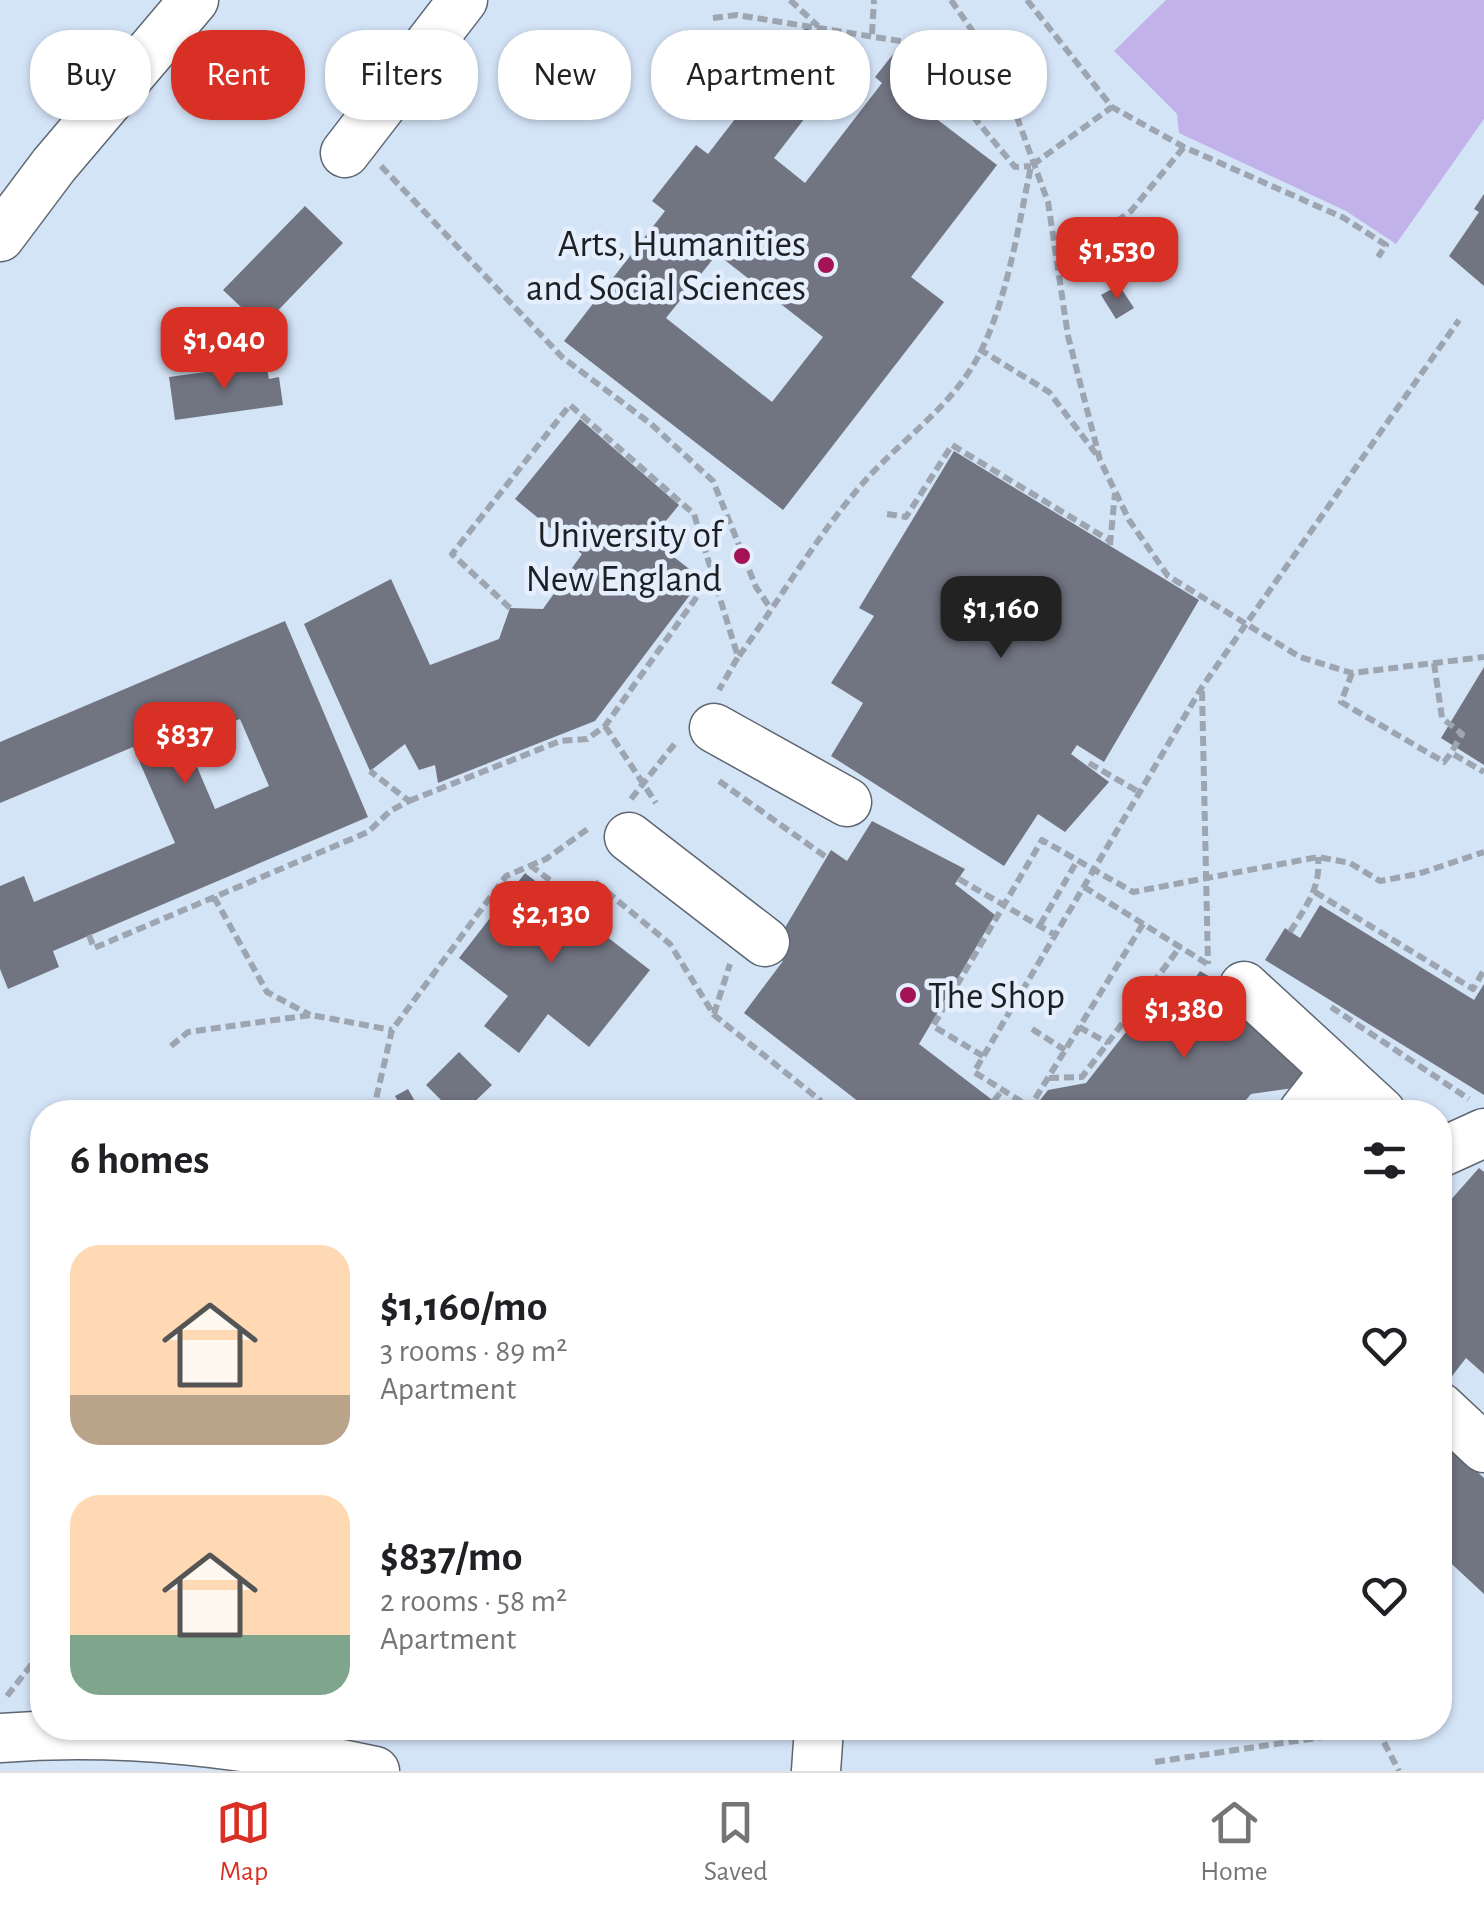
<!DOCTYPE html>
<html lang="en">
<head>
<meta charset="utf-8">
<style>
	:root { --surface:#fff; --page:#f6f6f6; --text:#202124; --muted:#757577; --line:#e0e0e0; --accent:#d93025 }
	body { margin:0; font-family:"Alegreya Sans",sans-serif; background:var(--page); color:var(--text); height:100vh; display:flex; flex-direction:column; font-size:38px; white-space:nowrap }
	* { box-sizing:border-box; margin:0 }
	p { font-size:32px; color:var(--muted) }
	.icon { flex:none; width:55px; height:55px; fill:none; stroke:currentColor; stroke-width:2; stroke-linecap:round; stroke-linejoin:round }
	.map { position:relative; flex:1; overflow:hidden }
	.side { position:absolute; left:30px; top:1100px; width:1422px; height:640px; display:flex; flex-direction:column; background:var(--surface); border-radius:40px; box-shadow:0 2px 8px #0004 }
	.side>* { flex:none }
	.hud { position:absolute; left:30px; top:30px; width:1425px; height:90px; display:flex; gap:20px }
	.price { position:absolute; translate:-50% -85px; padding:0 22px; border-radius:20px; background:var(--accent); color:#fff; font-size:32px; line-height:65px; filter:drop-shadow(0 2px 5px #0008) }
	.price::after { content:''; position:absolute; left:50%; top:60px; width:30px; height:22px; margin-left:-15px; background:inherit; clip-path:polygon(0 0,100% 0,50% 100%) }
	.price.selected { background:#222; color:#fff }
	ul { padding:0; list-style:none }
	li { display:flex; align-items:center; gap:30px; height:250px; padding:0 40px }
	li span { display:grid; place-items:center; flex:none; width:280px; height:200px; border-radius:30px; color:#555 }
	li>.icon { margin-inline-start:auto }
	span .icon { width:120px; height:120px; fill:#fffc; stroke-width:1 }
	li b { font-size:42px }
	h2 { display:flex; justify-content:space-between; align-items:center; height:120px; padding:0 40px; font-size:42px }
	.pill { padding:0 35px; border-radius:40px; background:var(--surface); box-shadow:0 2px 8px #0004; font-size:35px; line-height:90px }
	.pill.selected { background:var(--accent); color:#fff }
	.tab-bar { display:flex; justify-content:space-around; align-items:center; height:140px; border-top:2px solid var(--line); background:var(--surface); font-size:28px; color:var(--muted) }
	.tab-bar a { display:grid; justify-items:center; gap:5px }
	.tab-bar .selected { color:var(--accent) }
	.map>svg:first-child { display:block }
	.built { fill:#d4e4f7; fill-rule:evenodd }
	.green { fill:#c1b3e9 }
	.building { fill:#717481; fill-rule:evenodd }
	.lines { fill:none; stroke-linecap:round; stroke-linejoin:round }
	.minor-casing { stroke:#5d6671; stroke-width:51 }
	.path { stroke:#9da5b0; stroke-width:6; stroke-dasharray:10 5; stroke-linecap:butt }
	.minor { stroke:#fff; stroke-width:48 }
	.poi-dot { fill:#a31355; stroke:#e4eefc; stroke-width:4 }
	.labels { text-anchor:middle; stroke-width:9; stroke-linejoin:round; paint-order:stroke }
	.poi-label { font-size:38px; fill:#1c2024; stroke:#e4eefc; text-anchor:end }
</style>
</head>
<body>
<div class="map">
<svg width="1484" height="1771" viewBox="0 0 1484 1771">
	<rect width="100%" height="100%" fill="#e4eefc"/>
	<path class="built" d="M0,0H1484V1771H0ZM42,1112H1440V1728H42Z"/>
	<path class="green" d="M1166,0H1484V119L1396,244L1346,211L1179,133L1177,114L1114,51Z"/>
	<path class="building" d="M806,27L819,37L826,29L856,52L774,158L805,183L882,83L875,77L902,43L939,72L934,79L952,94L934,117L997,165L911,277L944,302L783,510L564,341L665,211L652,201L696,145L708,154ZM717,254L823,337L772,402L666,318Z
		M1484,194V286L1449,256L1479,212L1474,209Z
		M305,206L343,243L262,327L223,290Z
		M1119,285L1134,308L1116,319L1101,295Z
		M266,364L269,379L279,377L283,405L175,420L169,377Z
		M580,419L679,505L651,539L702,579L595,721L438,783L435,765L419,770L405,744L370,771L304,624L391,579L430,665L499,639L510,608L543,609L582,554L515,499Z
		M954,451L1199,600L1104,762L1077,745L1071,754L1109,782L1065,832L1038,814L1004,866L831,756L863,703L831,683L874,616L859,608Z
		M285,621L368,817L53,951L59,967L8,989L0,969V886L24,876L34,902L175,843L133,747L0,803V742ZM240,719L269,786L215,809L186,741Z
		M1484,667V765L1441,738Z
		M872,821L965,869L955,884L995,915L919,1044L1008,1112H872L744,1013L783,961L770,953L831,850L847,861Z
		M525,873L578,914L587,903L611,922L602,933L650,970L589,1047L548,1014L519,1053L484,1026L508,996L459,958Z
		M1320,905L1474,1000L1484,984V1095L1265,960L1285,928L1300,938Z
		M1200,971L1255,1003L1243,1017L1316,1085L1251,1094L1236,1112H1031L1048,1090L1086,1083L1137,1018L1173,1010Z
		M459,1052L492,1085L464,1112H453L426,1085Z
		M408,1089L420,1110L415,1112H404L395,1096Z
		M1479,1168L1484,1172V1374L1466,1358L1449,1380L1440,1372V1212Z
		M1440,1438L1484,1478V1594L1440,1553Z"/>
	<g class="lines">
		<g class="minor-casing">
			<path id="minor" d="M345,153L463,0
				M0,237L54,165L194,0
				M714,728L847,802
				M629,837L765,942
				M1244,986L1381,1112
				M1303,1112L1335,1071
				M1440,1153L1484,1133
				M1440,1407L1484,1448
				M0,1738C127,1728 251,1744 375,1771
				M816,1771L819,1728"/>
		</g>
		<path class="path" d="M790,0L818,26
			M951,0L1000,71L1048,202L1068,336L1100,460L1129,520L1168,576L1300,657L1352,673L1484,657
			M1027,0L1112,107L1184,147L1344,218L1386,245L1378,257
			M713,18L737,15L906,42L960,81L967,109L1015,167L1031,166
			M872,34L874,0
			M960,81L967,74L1004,86
			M940,85L949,67
			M381,166L562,357L651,424L713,481L756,587L771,609
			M1056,265L1131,211L1184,147
			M979,349L1049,392L1100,459
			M887,514L906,517L952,445L1112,542
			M1110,545L1115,493
			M510,608L452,554L570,405L694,514L738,657L719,690
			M739,656C784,594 822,526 875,470C909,435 948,407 974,364C1006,309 1018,228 1031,166L1112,107
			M1434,663L1442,718L1462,734L1451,753
			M1352,673L1341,702L1444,762L1451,753L1484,772
			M1202,691L1208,964
			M605,726L656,803
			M1089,763L1139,792
			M719,781L826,857
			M631,799L676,742
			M409,801L560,741L587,739L605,726L713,574
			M530,865L584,906
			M959,879L1055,935
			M595,882L670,944L714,1015L821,1101
			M1084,887L1209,965
			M1315,892L1473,989L1484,970
			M214,897L267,992L310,1015
			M1143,924L1030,1107L974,1072L1202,687L1459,320
			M1040,925L1077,861
			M1290,932C1306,906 1321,888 1318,857
			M89,935L94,948L368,832L390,811L409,801L370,771
			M1331,1007L1469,1099
			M714,1014L730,964
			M1079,1027L1108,1043
			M1032,1029L1065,1050
			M171,1046L188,1032L311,1015L392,1030
			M983,1056L933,1026L1042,840L1133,892L1318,857L1350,863L1380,881L1418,874L1484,852
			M1049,1078L1082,1077L1180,947
			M994,1101L1002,1090
			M373,1112L392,1030L506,876L546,859L589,828
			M799,1112L821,1101L836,1112
			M7,1696L42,1651
			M1377,1729L1399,1771
			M1155,1762L1377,1729"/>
		<use href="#minor" class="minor"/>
	</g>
	<g class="poi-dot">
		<circle cx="826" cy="265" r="10"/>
		<circle cx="742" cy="556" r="10"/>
		<circle cx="908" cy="995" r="10"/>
	</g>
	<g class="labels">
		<g class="poi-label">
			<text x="806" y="256">Arts, Humanities<tspan x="806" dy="44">and Social Sciences</tspan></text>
			<text x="722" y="547">University of<tspan x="722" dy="44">New England</tspan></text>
			<text x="928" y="1008" text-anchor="start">The Shop</text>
		</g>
	</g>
</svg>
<b class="price" style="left:1117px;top:302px">$1,530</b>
<b class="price" style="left:224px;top:392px">$1,040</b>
<b class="price selected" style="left:1001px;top:661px">$1,160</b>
<b class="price" style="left:185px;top:787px">$837</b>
<b class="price" style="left:551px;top:966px">$2,130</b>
<b class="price" style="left:1184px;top:1061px">$1,380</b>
<div class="hud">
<a class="pill">Buy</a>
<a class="pill selected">Rent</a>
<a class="pill">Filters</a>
<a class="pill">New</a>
<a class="pill">Apartment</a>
<a class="pill">House</a>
</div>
<section class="side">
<h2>6 homes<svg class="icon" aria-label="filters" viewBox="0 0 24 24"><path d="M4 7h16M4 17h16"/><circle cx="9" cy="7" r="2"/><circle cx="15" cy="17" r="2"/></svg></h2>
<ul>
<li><span style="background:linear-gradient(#ffd9b3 75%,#b9a48a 0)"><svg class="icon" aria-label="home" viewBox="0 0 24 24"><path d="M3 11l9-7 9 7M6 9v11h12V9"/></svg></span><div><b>$1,160/mo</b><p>3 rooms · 89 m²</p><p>Apartment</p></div><svg class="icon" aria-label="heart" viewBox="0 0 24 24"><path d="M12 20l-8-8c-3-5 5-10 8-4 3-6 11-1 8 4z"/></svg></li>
<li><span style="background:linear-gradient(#ffd9b3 70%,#7fa58c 0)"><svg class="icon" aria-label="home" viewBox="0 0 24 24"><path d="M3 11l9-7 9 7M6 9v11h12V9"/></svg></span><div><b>$837/mo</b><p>2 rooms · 58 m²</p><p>Apartment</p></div><svg class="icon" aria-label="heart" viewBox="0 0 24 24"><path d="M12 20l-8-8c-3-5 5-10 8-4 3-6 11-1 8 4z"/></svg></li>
</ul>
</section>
</div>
<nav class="tab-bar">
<a class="selected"><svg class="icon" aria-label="map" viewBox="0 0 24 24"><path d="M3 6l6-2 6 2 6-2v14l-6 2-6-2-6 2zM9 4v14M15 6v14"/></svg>Map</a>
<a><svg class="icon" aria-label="saved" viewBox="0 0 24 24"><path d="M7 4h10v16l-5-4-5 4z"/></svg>Saved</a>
<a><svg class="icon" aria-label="home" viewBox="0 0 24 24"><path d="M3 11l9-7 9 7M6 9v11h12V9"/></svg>Home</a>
</nav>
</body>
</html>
